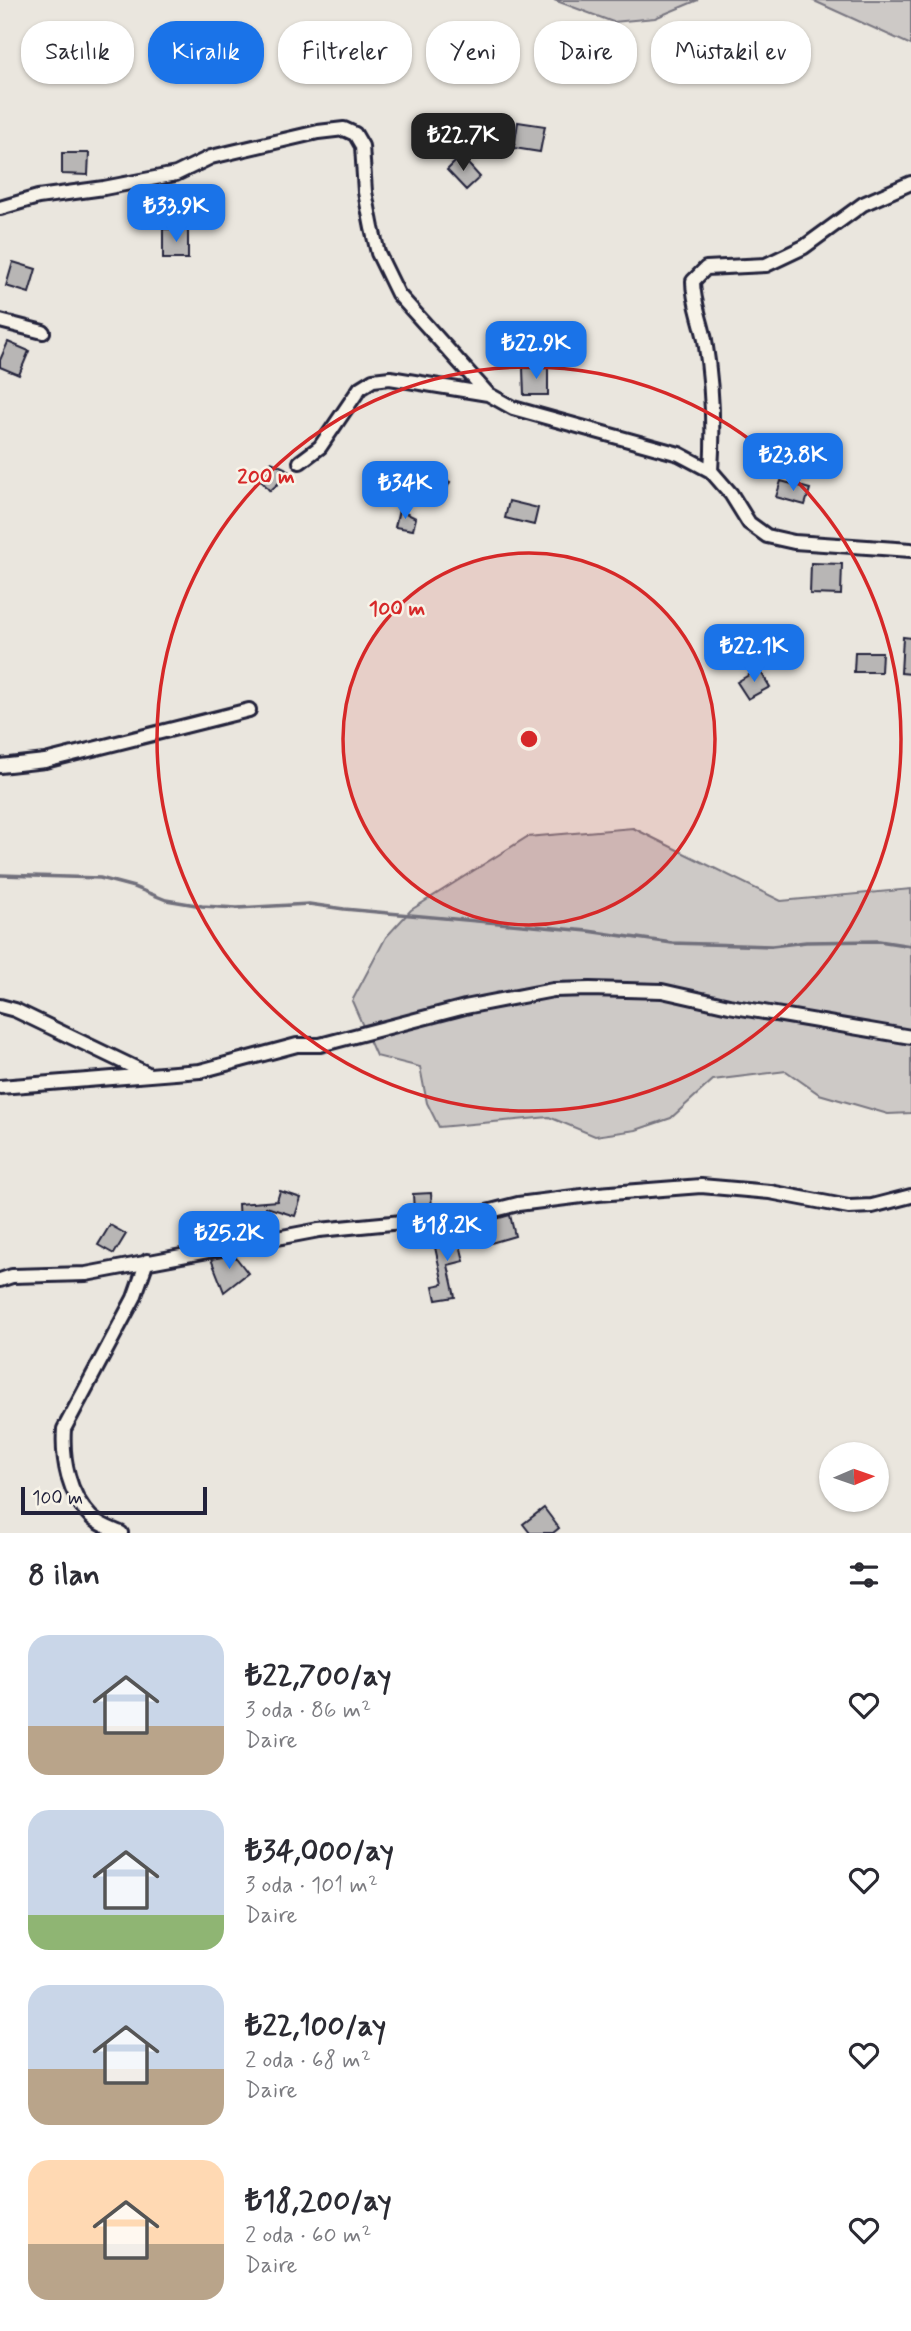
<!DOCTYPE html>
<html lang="tr">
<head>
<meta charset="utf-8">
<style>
	:root { --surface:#fff; --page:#f2f2f3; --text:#2b2b33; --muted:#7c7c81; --accent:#1a73e8 }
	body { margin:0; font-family:Mynerve,sans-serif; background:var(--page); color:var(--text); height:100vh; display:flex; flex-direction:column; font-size:26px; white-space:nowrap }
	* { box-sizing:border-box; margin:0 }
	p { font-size:23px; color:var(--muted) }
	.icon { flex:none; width:38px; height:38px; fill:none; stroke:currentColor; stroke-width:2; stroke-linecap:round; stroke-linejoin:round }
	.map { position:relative; height:1533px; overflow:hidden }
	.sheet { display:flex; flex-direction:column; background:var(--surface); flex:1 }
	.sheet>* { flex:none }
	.guide { position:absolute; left:21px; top:21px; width:870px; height:63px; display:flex; gap:14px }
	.needle { width:46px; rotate:88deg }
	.buttons { position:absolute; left:819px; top:1442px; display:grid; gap:14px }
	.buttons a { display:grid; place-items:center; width:70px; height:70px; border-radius:50%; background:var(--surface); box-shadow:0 2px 5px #0004; font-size:35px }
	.scale { position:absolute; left:21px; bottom:18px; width:186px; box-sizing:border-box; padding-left:7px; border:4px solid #22223b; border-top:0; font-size:19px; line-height:24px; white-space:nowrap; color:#22223b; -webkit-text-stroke:5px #f7f3e8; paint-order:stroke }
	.price { position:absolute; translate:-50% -60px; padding:0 16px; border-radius:14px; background:var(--accent); color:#fff; font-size:23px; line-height:46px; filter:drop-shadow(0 2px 4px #0008) }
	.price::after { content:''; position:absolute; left:50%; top:42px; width:21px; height:16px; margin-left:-10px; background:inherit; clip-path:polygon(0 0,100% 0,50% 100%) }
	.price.current { background:#222; color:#fff }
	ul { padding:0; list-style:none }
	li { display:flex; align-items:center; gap:21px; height:175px; padding:0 28px }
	li span { display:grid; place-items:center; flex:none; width:196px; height:140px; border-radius:21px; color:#555 }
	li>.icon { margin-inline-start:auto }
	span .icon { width:84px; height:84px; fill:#fffc; stroke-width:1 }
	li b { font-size:30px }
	h2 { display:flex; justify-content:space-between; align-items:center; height:84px; padding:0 28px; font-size:30px }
	.pill { padding:0 24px; border-radius:28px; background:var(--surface); box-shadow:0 2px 5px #0004; font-size:24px; line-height:63px }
	.pill.current { background:var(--accent); color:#fff }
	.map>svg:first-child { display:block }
	.green { fill:#cdc9c6; stroke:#787680; stroke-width:2 }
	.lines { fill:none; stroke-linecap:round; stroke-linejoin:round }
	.stream { stroke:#716f7b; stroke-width:3.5 }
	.building { fill:#b8b6b5; stroke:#22223b; stroke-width:2 }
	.street-casing { stroke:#22223b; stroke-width:18 }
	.street { stroke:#f7f3e8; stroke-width:12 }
	.ring { fill:none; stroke:#d62828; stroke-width:3.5 }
	.centre { fill:#d62828; stroke:#f7f3e8; stroke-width:3.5 }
	.ring-label { font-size:21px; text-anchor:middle; font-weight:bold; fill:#d62828; stroke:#f7f3e8; stroke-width:5; stroke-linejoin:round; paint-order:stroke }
</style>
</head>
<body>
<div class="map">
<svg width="911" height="1533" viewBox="0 0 911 1533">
	<rect width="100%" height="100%" fill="#eae6de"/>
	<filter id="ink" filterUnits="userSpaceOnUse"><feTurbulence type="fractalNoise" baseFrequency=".0143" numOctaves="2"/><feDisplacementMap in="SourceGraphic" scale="14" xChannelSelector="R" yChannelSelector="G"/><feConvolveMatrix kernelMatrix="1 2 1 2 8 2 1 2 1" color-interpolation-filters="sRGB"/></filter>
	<g filter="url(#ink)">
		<path class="green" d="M554,0H698L655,18L613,22Z
			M813,0H911V45L812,0Z
			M633,828L781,901L911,889V1113L888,1114L819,1094L786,1071L713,1080L671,1118L636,1130L595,1136L549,1117L439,1127L427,1103L420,1067L376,1056L352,1001L386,937L411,910L527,837Z"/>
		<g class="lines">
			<path class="stream" d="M0,875L100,878L134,887L166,900L202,906L237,908L309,904L344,909L588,931L672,943L772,946L806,942L879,941L911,946"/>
		</g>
		<path class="building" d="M518,122L545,126L540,152L514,148Z
			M62,153H89L88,175L62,174Z
			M461,156L480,177L466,190L447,170Z
			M163,229H188V259H163Z
			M13,262L36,269L29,293L6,286Z
			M8,342L29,351L19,375L0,367V360Z
			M523,368H548V395H524Z
			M783,436L812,437L811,458L782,456Z
			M271,462L285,468L290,473L270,491L257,476Z
			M423,469L450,482L440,503L409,498Z
			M781,481L810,489L805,505L776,497Z
			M509,501L538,508L534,525L505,518Z
			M399,510L416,518L413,530L395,527Z
			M811,563L842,564L841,595L810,594Z
			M903,637L911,638V674L901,673Z
			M855,652H882L881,672H854Z
			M759,669L770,687L748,699L737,682Z
			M280,1191L301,1198L295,1216L266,1207L267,1221L239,1223L238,1204L277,1201Z
			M431,1193L432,1210L414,1212L413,1194Z
			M510,1215L515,1236L491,1243L485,1222Z
			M110,1225L126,1234L114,1254L98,1245Z
			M457,1232L464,1261L448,1265L455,1297L436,1300L433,1286L443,1284L433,1238Z
			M234,1255L248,1273L224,1292L211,1259Z
			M544,1508L559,1528L553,1533H530L523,1524Z"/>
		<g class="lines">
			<g class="street-casing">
				<path id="street" d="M0,208L38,197L104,188L176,174L211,157L318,132L344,129L355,134L362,146L365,192L372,228L378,253L398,294L488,394L513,408L679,454L711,471L731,494L749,523L767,536L794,542L911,550
					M0,321L43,332
					M300,462L320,447L360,388L373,380L390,378L488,394
					M711,471C714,426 712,383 705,340C701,319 693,302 693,281L706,268L766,265L804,247L863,204L911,183
					M0,766L45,761L249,710
					M0,1006L15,1010L146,1073
					M0,1087L200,1071L297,1045H320L465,1007L553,990L590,989L662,991L729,1006L911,1037
					M0,1280L12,1276L86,1274L319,1230L475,1215L518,1204L598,1194L701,1186L770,1192L849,1207L872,1206L911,1196
					M121,1533C111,1529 99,1525 91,1517C68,1494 62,1459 64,1429L134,1298L147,1261"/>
			</g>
			<use href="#street" class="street"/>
		</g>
	</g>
	<circle cx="529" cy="739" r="186" fill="#d62828" fill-opacity=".12"/>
	<g class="ring">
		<circle cx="529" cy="739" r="186"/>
		<circle cx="529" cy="739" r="372"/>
	</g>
	<circle cx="529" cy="739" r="10" class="centre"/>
	<g class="ring-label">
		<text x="266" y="483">200 m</text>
		<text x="397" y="615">100 m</text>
	</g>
</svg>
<div class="buttons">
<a><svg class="needle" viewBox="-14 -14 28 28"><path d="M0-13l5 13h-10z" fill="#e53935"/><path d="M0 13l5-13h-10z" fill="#7c7c81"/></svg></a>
</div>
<div class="scale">100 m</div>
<b class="price current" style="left:463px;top:173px">₺22.7K</b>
<b class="price" style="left:176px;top:244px">₺33.9K</b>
<b class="price" style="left:536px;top:381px">₺22.9K</b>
<b class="price" style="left:793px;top:493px">₺23.8K</b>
<b class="price" style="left:405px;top:521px">₺34K</b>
<b class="price" style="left:754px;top:684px">₺22.1K</b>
<b class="price" style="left:447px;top:1263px">₺18.2K</b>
<b class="price" style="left:229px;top:1271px">₺25.2K</b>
<div class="guide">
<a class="pill">Satılık</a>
<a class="pill current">Kiralık</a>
<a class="pill">Filtreler</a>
<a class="pill">Yeni</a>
<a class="pill">Daire</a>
<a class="pill">Müstakil ev</a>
</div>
</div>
<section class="sheet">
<h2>8 ilan<svg class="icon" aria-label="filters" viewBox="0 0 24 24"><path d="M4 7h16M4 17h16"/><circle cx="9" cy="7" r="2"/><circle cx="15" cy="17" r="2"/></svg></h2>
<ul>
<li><span style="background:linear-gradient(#c9d6e8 65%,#b9a48a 0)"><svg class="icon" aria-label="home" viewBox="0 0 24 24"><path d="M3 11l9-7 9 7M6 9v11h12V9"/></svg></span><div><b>₺22,700/ay</b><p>3 oda · 86 m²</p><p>Daire</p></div><svg class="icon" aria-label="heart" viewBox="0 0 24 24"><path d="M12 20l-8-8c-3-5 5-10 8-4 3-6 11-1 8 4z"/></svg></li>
<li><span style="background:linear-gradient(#c9d6e8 75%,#8fb573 0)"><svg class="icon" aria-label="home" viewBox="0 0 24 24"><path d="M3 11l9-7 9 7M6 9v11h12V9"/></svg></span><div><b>₺34,000/ay</b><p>3 oda · 101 m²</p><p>Daire</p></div><svg class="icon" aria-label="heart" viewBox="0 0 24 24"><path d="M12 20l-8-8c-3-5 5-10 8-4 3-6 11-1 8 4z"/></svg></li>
<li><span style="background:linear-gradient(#c9d6e8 60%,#b9a48a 0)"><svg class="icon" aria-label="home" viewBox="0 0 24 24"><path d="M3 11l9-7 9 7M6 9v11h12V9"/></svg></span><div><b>₺22,100/ay</b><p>2 oda · 68 m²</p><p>Daire</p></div><svg class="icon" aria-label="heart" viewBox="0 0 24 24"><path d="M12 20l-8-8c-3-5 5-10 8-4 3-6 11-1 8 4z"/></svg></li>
<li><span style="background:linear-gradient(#ffd9b3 60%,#b9a48a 0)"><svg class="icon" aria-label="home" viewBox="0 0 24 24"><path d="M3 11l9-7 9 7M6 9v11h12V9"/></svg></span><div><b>₺18,200/ay</b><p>2 oda · 60 m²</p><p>Daire</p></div><svg class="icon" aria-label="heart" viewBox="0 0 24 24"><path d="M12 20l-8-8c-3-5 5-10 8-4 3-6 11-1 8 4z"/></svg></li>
</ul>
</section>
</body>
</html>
